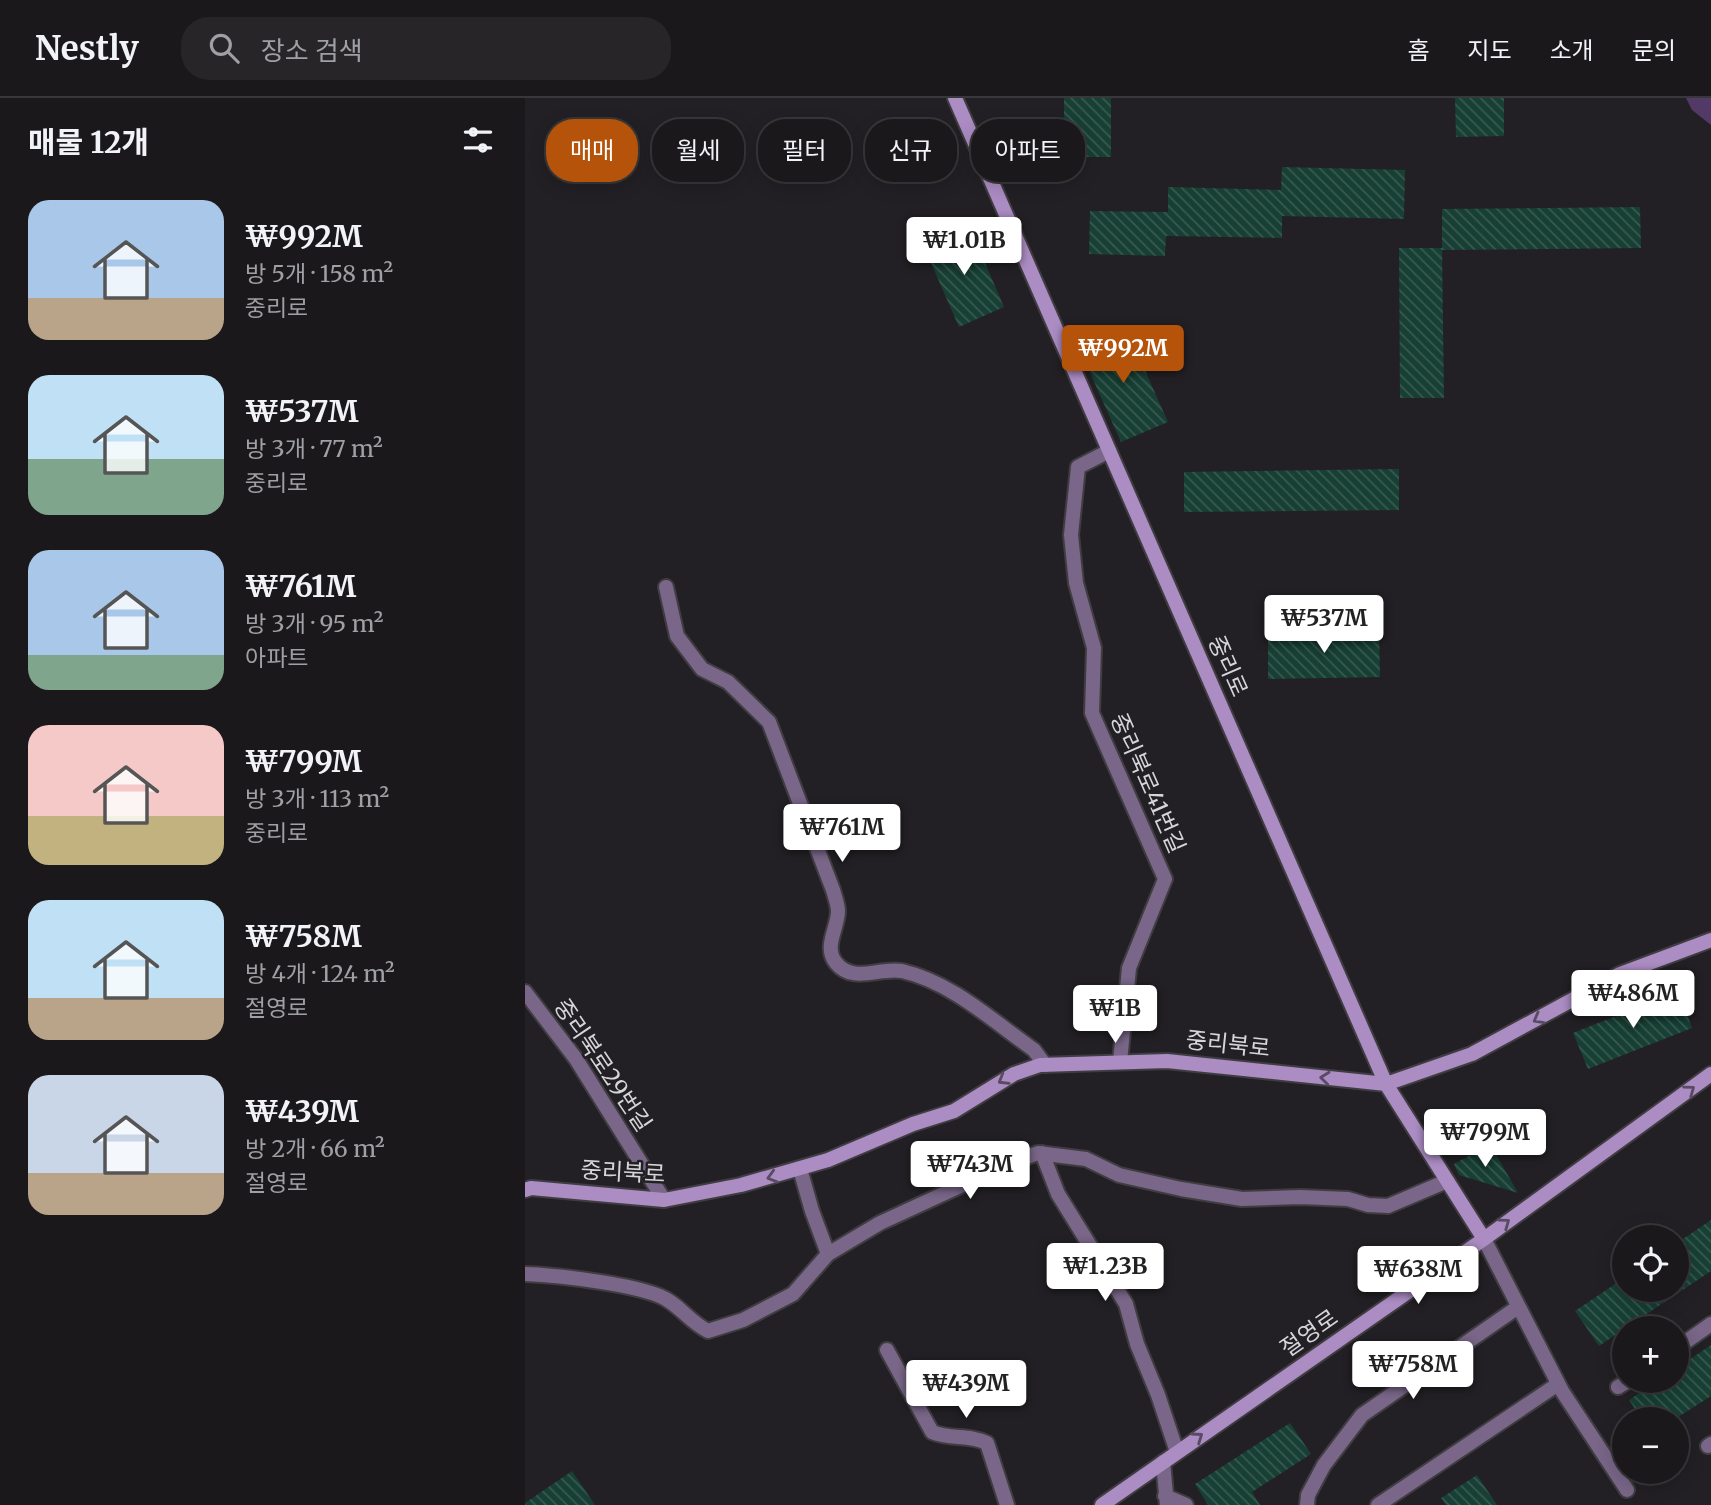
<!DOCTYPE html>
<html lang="ko">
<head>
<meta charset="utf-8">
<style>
	:root { --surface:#1a181b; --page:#272528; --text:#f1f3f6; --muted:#9fa0a3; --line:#38373a; --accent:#b45309 }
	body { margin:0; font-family:Merriweather,"Noto Sans KR",serif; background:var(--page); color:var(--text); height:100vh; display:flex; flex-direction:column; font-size:26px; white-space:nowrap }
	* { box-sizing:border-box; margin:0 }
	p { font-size:23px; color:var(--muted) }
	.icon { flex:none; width:38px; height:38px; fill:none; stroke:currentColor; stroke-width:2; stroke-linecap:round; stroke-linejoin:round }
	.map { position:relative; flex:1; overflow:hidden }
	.drawer { display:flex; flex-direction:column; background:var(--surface); width:525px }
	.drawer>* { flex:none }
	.banner { position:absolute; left:21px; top:21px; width:665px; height:63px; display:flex; gap:14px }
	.buttons { position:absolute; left:1087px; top:1127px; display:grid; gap:14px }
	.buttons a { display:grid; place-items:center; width:77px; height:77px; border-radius:50%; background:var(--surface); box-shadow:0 4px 18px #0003,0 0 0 2px var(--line); font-size:35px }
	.price { position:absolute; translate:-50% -60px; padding:0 16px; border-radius:7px; background:#fff; color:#222; font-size:23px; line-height:46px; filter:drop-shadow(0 2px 4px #0008) }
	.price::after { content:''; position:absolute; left:50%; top:42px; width:21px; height:16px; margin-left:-10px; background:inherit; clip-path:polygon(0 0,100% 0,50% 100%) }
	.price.active { background:var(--accent); color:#fff }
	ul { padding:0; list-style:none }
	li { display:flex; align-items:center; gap:21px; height:175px; padding:0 28px }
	li span { display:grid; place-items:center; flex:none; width:196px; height:140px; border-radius:21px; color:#555 }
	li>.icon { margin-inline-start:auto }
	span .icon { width:84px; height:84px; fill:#fffc; stroke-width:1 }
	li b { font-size:30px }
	h2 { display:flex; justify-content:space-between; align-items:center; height:84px; padding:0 28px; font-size:30px }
	.tag { padding:0 24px; border-radius:28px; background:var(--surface); box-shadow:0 4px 18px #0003,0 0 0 2px var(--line); font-size:24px; line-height:63px }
	.tag.active { background:var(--accent); color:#fff }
	header { display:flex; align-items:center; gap:42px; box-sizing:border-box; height:98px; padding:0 35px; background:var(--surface); border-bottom:2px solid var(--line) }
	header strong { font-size:33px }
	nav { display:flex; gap:38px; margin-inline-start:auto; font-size:24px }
	.search { width:490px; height:63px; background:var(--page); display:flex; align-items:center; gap:18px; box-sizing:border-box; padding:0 24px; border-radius:28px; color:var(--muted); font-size:26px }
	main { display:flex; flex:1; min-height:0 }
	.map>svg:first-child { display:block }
	.pitch { fill:#533966 }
	.building { fill:url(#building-back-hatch) }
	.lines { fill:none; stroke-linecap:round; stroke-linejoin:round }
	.lane-casing { stroke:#3f3d41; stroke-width:18 }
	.street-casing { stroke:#3f3d41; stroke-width:18 }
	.secondary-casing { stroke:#3f3d41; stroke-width:18 }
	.lane { stroke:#796688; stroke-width:14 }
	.street { stroke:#796688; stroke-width:14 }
	.secondary { stroke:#ab8cc3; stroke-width:14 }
	.oneway { stroke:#594b64 }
	.labels { text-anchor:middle; stroke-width:5; stroke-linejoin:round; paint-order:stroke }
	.street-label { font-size:23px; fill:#d6d5d7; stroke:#222024 }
</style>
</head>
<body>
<header>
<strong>Nestly</strong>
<div class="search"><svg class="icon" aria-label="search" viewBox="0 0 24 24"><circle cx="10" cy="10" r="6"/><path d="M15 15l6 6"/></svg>장소 검색</div>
<nav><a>홈</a><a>지도</a><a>소개</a><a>문의</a></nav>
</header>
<main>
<section class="drawer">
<h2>매물 12개<svg class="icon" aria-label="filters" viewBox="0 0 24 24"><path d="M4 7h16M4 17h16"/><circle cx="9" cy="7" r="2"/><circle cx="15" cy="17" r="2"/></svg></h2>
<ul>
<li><span style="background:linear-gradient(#a9c7e8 70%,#b9a48a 0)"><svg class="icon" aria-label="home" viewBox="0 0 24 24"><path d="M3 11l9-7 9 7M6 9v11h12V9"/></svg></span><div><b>₩992M</b><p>방 5개 · 158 m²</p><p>중리로</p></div></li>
<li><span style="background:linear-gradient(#bfe0f5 60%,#7fa58c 0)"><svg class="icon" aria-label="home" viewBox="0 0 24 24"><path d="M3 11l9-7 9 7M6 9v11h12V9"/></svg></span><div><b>₩537M</b><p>방 3개 · 77 m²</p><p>중리로</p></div></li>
<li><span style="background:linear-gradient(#a9c7e8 75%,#7fa58c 0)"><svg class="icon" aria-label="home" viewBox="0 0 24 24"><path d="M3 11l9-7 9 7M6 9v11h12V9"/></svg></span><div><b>₩761M</b><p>방 3개 · 95 m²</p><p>아파트</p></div></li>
<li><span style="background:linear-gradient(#f6c9c9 65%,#c2b280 0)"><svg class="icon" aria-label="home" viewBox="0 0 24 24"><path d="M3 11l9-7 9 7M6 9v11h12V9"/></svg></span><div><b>₩799M</b><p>방 3개 · 113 m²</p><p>중리로</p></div></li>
<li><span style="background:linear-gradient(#bfe0f5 70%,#b9a48a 0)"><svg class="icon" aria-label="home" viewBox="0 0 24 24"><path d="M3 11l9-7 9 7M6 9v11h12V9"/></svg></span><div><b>₩758M</b><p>방 4개 · 124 m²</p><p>절영로</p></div></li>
<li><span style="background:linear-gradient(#c9d6e8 70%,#b9a48a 0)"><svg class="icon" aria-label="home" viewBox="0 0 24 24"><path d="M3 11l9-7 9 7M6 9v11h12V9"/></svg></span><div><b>₩439M</b><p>방 2개 · 66 m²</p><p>절영로</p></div></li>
</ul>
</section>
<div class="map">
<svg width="1186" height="1407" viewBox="0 0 1186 1407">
	<defs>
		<pattern id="building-back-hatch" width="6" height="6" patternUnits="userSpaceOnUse" patternTransform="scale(1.75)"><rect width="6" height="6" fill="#173f33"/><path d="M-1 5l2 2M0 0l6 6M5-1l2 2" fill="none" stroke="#385a50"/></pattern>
	</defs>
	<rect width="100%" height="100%" fill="#222024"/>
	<path class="pitch" d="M1161,0H1186V27L1167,12Z"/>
	<path class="building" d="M539,0H586V59H539Z
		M930,0H979V38L931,39Z
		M757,69L880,72L879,121L757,118V140L641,138L640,158L564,156L565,113L643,114V89L756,92Z
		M1115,109L1116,150L917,152V111Z
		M445,130L479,209L434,229L399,149Z
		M874,150H917L919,300H875Z
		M601,230L643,324L596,344L554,250Z
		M874,371V412L659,414V374Z
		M854,532L855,579L743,581V534Z
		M1154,893L1167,930L1063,971L1048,935Z
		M965,1046L993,1095L934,1077L929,1066Z
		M1186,1122V1173L1074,1248L1050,1213L1099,1180V1192H1152V1145Z
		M1186,1247V1298L1150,1321H1117L1104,1302L1132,1283H1152V1270Z
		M765,1325L786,1356L727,1394L735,1407H683L670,1386Z
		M47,1373L70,1407H0V1405Z
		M952,1377L972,1407H921L916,1400Z"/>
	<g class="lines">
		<g class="lane-casing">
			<path id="lane" d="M584,353L553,369L546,437L551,485L569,550L567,615L640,781L604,870L595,964
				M0,894L51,961L139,1102
				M638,1364L642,1407
				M640,1398L661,1407
				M853,1407L1033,1286"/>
		</g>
		<g class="street-casing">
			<path id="street" d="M141,489L152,538L177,571L203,584L244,624L308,792C310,799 313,807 313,813C313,830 298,849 311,865C328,886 354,869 377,873C426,884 468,923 509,952L520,967
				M517,1055L533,1096L601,1206L612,1246L633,1297L652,1354
				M275,1071L287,1113L303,1156
				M959,1141L1037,1293L1102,1392
				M0,1176C30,1177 122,1187 144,1203C158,1212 167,1225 183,1233L218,1222L268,1196L303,1156L355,1125L483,1066L513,1055L561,1061L594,1077L656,1091L717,1101L775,1099L823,1101L843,1107L863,1108L922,1083
				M1152,1250L1186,1226
				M362,1252L407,1334C425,1342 444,1336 462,1345L482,1407
				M1093,1289L1103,1283
				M1183,1348L1186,1346
				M782,1407L783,1397L799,1367L837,1317L993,1209"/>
		</g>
		<g class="secondary-casing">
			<path id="secondary" d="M430,0L861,986L959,1141
				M0,1092L6,1090L139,1102L216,1087L303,1062L388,1026L429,1013L489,976L515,967L642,963L861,986L947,956L1095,876L1186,842
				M577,1407L959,1141L1186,976"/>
		</g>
		<use href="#lane" class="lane"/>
		<use href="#street" class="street"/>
		<use href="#secondary" class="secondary"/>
	</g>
	<defs><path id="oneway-chevron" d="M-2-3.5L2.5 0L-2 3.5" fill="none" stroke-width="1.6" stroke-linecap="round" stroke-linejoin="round" transform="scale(1.75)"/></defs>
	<g class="oneway">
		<use href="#oneway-chevron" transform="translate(1013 921) rotate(151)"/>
		<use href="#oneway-chevron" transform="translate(800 980) rotate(-174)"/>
		<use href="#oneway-chevron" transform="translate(478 982) rotate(149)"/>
		<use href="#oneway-chevron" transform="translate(1165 992) rotate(-36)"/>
		<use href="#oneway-chevron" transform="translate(247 1079) rotate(164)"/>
		<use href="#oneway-chevron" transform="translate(980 1125) rotate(-36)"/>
		<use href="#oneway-chevron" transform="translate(673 1339) rotate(-35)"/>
	</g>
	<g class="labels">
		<g class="street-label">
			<text transform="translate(703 568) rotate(66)" y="8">중리로</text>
			<text transform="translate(623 685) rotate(66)" y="8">중리북로41번길</text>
			<text transform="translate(703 946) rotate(6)" y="8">중리북로</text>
			<text transform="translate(78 967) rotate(56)" y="8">중리북로29번길</text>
			<text transform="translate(98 1074) rotate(3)" y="8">중리북로</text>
			<text transform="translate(784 1235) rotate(-35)" y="8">절영로</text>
		</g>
	</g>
</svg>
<div class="buttons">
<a><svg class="icon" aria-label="locate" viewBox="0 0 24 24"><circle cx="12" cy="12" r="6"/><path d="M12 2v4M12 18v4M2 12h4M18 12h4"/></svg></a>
<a>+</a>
<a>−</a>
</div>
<b class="price" style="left:439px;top:179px">₩1.01B</b>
<b class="price active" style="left:598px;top:287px">₩992M</b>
<b class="price" style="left:799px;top:557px">₩537M</b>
<b class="price" style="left:317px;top:766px">₩761M</b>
<b class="price" style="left:1108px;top:932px">₩486M</b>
<b class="price" style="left:590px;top:947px">₩1B</b>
<b class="price" style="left:960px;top:1071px">₩799M</b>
<b class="price" style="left:445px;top:1103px">₩743M</b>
<b class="price" style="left:580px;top:1205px">₩1.23B</b>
<b class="price" style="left:893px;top:1208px">₩638M</b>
<b class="price" style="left:888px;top:1303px">₩758M</b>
<b class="price" style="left:441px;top:1322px">₩439M</b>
<div class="banner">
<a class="tag active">매매</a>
<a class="tag">월세</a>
<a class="tag">필터</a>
<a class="tag">신규</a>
<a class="tag">아파트</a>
</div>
</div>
</main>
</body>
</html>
